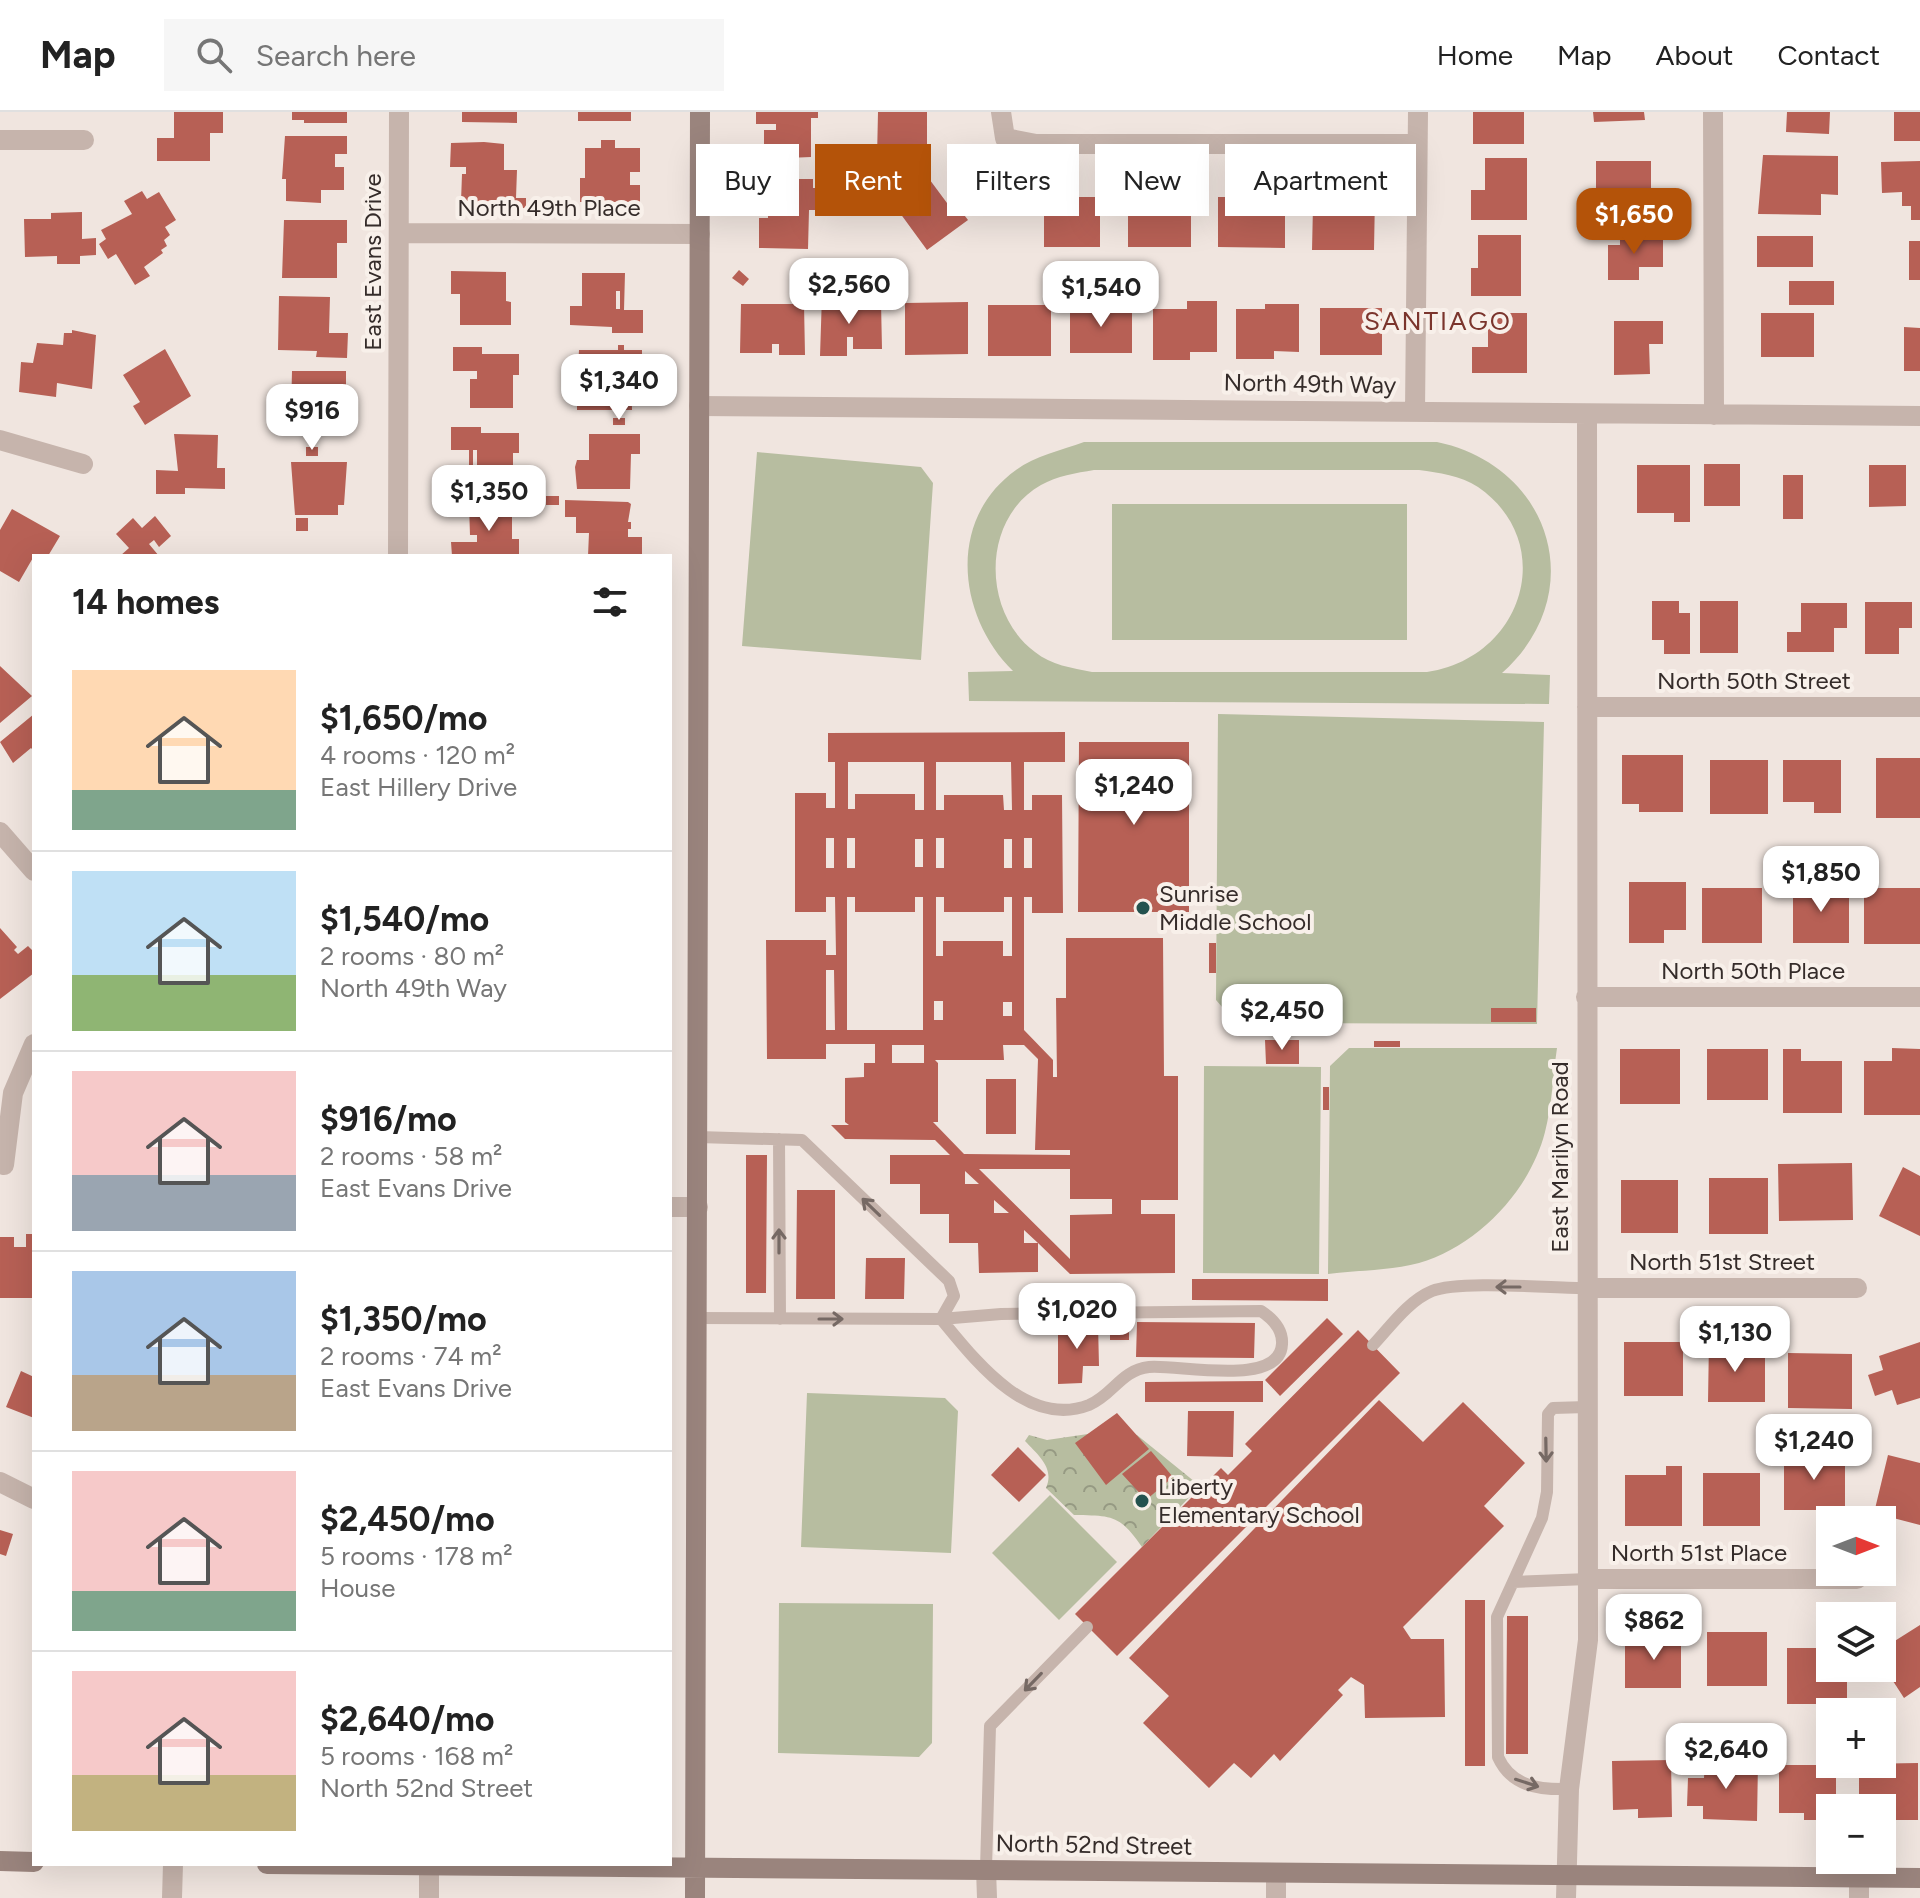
<!DOCTYPE html>
<html lang="en">
<head>
<meta charset="utf-8">
<style>
	:root { --surface:#fff; --page:#f6f6f6; --text:#222; --muted:#767676; --line:#e0e0e0; --accent:#b45309 }
	body { margin:0; font-family:Figtree,sans-serif; background:var(--page); color:var(--text); height:100vh; display:flex; flex-direction:column; font-size:30px; white-space:nowrap }
	* { box-sizing:border-box; margin:0 }
	p { font-size:26px; color:var(--muted) }
	.icon { flex:none; width:44px; height:44px; fill:none; stroke:currentColor; stroke-width:2; stroke-linecap:round; stroke-linejoin:round }
	.map { position:relative; flex:1; overflow:hidden }
	.side { position:absolute; left:32px; top:442px; width:640px; height:1312px; display:flex; flex-direction:column; background:var(--surface); border-radius:0px; box-shadow:0 8px 32px #0002 }
	.side>* { flex:none }
	.guide { position:absolute; left:696px; top:32px; width:760px; height:72px; display:flex; gap:16px }
	.needle { width:52px; rotate:90deg }
	.tools { position:absolute; left:1816px; top:1394px; display:grid; gap:16px }
	.tools a { display:grid; place-items:center; width:80px; height:80px; border-radius:0px; background:var(--surface); box-shadow:0 8px 32px #0002; font-size:40px }
	.price { position:absolute; translate:-50% -68px; padding:0 18px; border-radius:16px; background:#fff; color:#222; font-size:26px; line-height:52px; filter:drop-shadow(0 2px 4px #0008) }
	.price::after { content:''; position:absolute; left:50%; top:48px; width:24px; height:18px; margin-left:-12px; background:inherit; clip-path:polygon(0 0,100% 0,50% 100%) }
	.price.current { background:var(--accent); color:#fff }
	ul { padding:0; list-style:none }
	li { display:flex; align-items:center; gap:24px; height:200px; padding:0 40px }
	li+li { border-top:2px solid var(--line) }
	li span { display:grid; place-items:center; flex:none; width:224px; height:160px; border-radius:0px; color:#555 }
	li>.icon { margin-inline-start:auto }
	span .icon { width:96px; height:96px; fill:#fffc; stroke-width:1 }
	li b { font-size:34px }
	h2 { display:flex; justify-content:space-between; align-items:center; height:96px; padding:0 40px; font-size:34px }
	.chip { padding:0 28px; border-radius:0px; background:var(--surface); box-shadow:0 8px 32px #0002; font-size:28px; line-height:72px }
	.chip.current { background:var(--accent); color:#fff }
	header { display:flex; align-items:center; gap:48px; box-sizing:border-box; height:112px; padding:0 40px; background:var(--surface); border-bottom:2px solid var(--line) }
	header strong { font-size:38px }
	nav { display:flex; gap:44px; margin-inline-start:auto; font-size:28px }
	.search { width:560px; height:72px; background:var(--page); display:flex; align-items:center; gap:20px; box-sizing:border-box; padding:0 28px; border-radius:0px; color:var(--muted); font-size:30px }
	.map>svg:first-child { display:block }
	.forest { fill:url(#forest-crowns) }
	.pitch { fill:#b7bda0; fill-rule:evenodd }
	.building { fill:#b76055; fill-rule:evenodd }
	.lines { fill:none; stroke-linecap:round; stroke-linejoin:round }
	.lane { stroke:#c6b4ac; stroke-width:12 }
	.street { stroke:#c6b4ac; stroke-width:20 }
	.secondary { stroke:#9a847d; stroke-width:20 }
	.oneway { stroke:#766964 }
	.poi-dot { fill:#24524f; stroke:#f8f0ea; stroke-width:3 }
	.labels { text-anchor:middle; stroke-width:8; stroke-linejoin:round; paint-order:stroke }
	.street-label { font-size:24px; fill:#352c2a; stroke:#f8f0ea }
	.poi-label { font-size:24px; fill:#352c2a; stroke:#f8f0ea; text-anchor:start }
	.neighbourhood-label { font-size:26px; letter-spacing:2px; fill:#7b352d; stroke:#f8f0ea }
</style>
</head>
<body>
<header>
<strong>Map</strong>
<div class="search"><svg class="icon" aria-label="search" viewBox="0 0 24 24"><circle cx="10" cy="10" r="6"/><path d="M15 15l6 6"/></svg>Search here</div>
<nav><a>Home</a><a>Map</a><a>About</a><a>Contact</a></nav>
</header>
<div class="map">
<svg width="1920" height="1786" viewBox="0 0 1920 1786">
	<defs>
		<pattern id="forest-crowns" width="20" height="18" patternUnits="userSpaceOnUse" patternTransform="scale(2)"><rect width="20" height="18" fill="#b7bda0"/><path d="M2 6a3 3 0 1 1 6 0M12 15a3 3 0 1 1 6 0" fill="none" stroke="#969a83"/></pattern>
	</defs>
	<rect width="100%" height="100%" fill="#f0e5df"/>
	<path class="forest" d="M1115,1318L1137,1323L1200,1374L1142,1435C1119,1402 1112,1404 1074,1403L1046,1376C1055,1356 1038,1343 1025,1329L1029,1323L1047,1328Z"/>
	<path class="pitch" d="M1084,330H1437C1552,354 1591,482 1502,561L1550,563L1549,592L969,589L968,560L1013,559C958,505 946,408 1016,358C1035,344 1062,338 1084,330ZM1094,358H1419C1439,361 1460,363 1478,375C1559,431 1523,546 1427,560H1092C1072,556 1051,553 1035,540C982,501 981,407 1041,373C1057,364 1076,361 1094,358Z
		M757,340L921,355L933,371L921,548L742,534Z
		M1112,392H1407V528H1112Z
		M1218,602L1544,610L1537,912L1236,911L1216,888Z
		M1349,936H1557C1553,963 1552,993 1545,1020C1530,1079 1477,1134 1419,1151C1390,1159 1357,1158 1328,1162L1330,954Z
		M1204,954L1321,955L1319,1162L1203,1161Z
		M807,1281L945,1286L958,1299L951,1441L801,1435Z
		M1050,1383L1117,1450L1059,1508L992,1441Z
		M779,1491L933,1492L932,1631L919,1645L778,1641Z"/>
	<path class="building" d="M174,0H223V21H210V49H157V26H174Z
		M292,0H347V11H304V8H292Z
		M462,0H517V11L462,10Z
		M578,0H631V9H578Z
		M756,0H818V6H811V45L764,47V18H776V12H756Z
		M878,0H927V47L877,46Z
		M1473,0H1524V32H1473Z
		M1593,0H1644L1645,8L1594,10Z
		M1787,0H1830L1829,22L1786,20Z
		M1894,0H1920V29H1894Z
		M285,24H347V42H335V55H344V78H321V91L286,89V67H282Z
		M601,28H615V36H640V60H630V73H640V90H580V66H585V36H601Z
		M484,30L504,32V58H517L516,86H526V96H517V91L461,90L462,62H466V55H450L451,31Z
		M1763,43L1838,44V83L1821,82V103L1758,102Z
		M1485,46H1527V108H1471V78H1485Z
		M1596,49H1651V89H1659V109H1596Z
		M1920,49V108H1911V94H1902V80L1882,81L1881,50Z
		M924,60L947,91L952,87L968,108L927,138L889,86Z
		M798,67H813V76H824L823,98H809L808,137L759,136V106H768V99H757V73L798,76Z
		M142,79L147,87L159,80L176,108L165,115L170,123L164,128L167,134L161,138L163,141L144,155L150,164L135,173L116,142L108,147L99,132L106,127L101,118L132,102L124,89Z
		M1128,83H1155V93H1191V135H1128Z
		M1338,83H1375L1374,138H1312L1313,94H1338Z
		M1044,85H1100V135H1044Z
		M1218,85H1285V136L1218,135Z
		M82,100V127L96,126V143L80,144V152H57V144L25,145L24,107H51V101Z
		M284,108H347V131H337V166H282Z
		M1478,123H1521V184H1471V156H1478Z
		M1620,123H1663V155H1639V168H1608V133H1620Z
		M1757,124H1813V155H1757Z
		M1909,129H1920V168H1909Z
		M739,158L749,167L743,174L732,166Z
		M451,159L506,160V189L511,190V213H460V182H451Z
		M582,161H625L624,198H643V221H612V215L570,213V194H582ZM616,179H620V197H616Z
		M1789,169H1834V193H1789Z
		M822,183H842V190H881L882,237H853V225H847V244H820Z
		M279,184L330,185L329,221H348L347,246L316,245L317,239L278,238Z
		M1187,189H1217V240H1190V248H1153V197H1187Z
		M968,190V242L905,243V191Z
		M741,192H804L805,243H779V232H772V241H740Z
		M1265,192H1299V240L1274,239V247H1236V197H1265Z
		M988,193H1051V244H988Z
		M1070,193H1132V241H1070Z
		M1320,196H1382V243H1320Z
		M1488,201H1527V261H1472V235H1488Z
		M1761,201H1814V245H1761Z
		M1614,209H1663V232H1649L1650,262L1614,263Z
		M1904,215L1920,216V259H1904Z
		M72,218L96,223L92,277L57,271L56,285L19,280L21,250L33,251L37,231L63,233L64,221H72Z
		M618,233H624V238H642V263H631L632,298H577V286H563V275H577L579,238H618Z
		M453,235H482V242H519V263H513V296H470V267H477V259H453Z
		M165,237L191,284L145,313L133,294L140,290L123,263Z
		M292,259H346V283H340V297H337V318H303V300H291Z
		M613,306H625V313H613Z
		M451,315H481V321H519V341H513V374H469V338H451ZM473,338H477V357H473Z
		M174,322L218,323L217,356H225V377L185,376V382H156V358L178,359Z
		M589,322H640V342H631L630,377H577L575,355L577,348H589Z
		M306,335H318V344H306Z
		M291,350H347L344,393H338V403H295Z
		M1704,352H1740V394H1704Z
		M1637,353H1690V410H1674V401H1637Z
		M1869,353H1906V394L1869,395Z
		M1783,363H1803V407H1783Z
		M546,384H559V393H546Z
		M565,388L628,390L631,392L628,410H631V417H628V425H642V444H588L589,421H576V405H565Z
		M469,392H512V427H519V444H452L451,430H477V423H470Z
		M12,397L60,424L48,444H34L19,470L0,459V418Z
		M155,404L171,424L159,435L154,428L149,432L159,444H120L129,436L116,422L133,406L142,416Z
		M296,406H308V419H296Z
		M1652,489H1679V501H1690V542H1664V528H1652Z
		M1700,489H1738V541H1700Z
		M1865,490H1912V516H1899V542H1865Z
		M1801,491H1847V516H1834V540H1787V520H1801Z
		M0,554L32,584L0,611Z
		M34,602V639L31,636L13,651L0,630Z
		M1065,620V650H1024V698H1032V683H1062L1063,801H1032V785H1024V918L1053,948V965H1057L1056,886H1066V826H1163L1164,964H1178V1088H1141V1102H1175V1161L1070,1162L1038,1131V1160L979,1161L978,1131H949V1102H920V1072H890V1043H950L935,1028L845,1027L831,1013H849L845,1010V966L864,965V951H875V932H826V947H767L766,828H826V843H836L835,785H826V800H795V681H826V696H835V650H828V621ZM848,650H924V698H915V682H855V697H848ZM936,650H1011L1012,698H1004L1003,683H944V698H936ZM826,726H834V756H826ZM847,726H855V756H847ZM936,726H944V756H936ZM1024,726H1032V756H1024ZM915,727H923V755H915ZM1004,727H1012V756H1004ZM847,785H855V800H915V785H923V918H847ZM936,785H944V800H1004V785H1012V844H1003V829H943V844H936ZM826,858H834L835,918H826ZM934,889H943V908H934ZM1003,890H1012V904H1003ZM892,933H924V951H892ZM1003,933H1024L1038,947L1035,1038H1070V1043L964,1042L933,1010H938V951L935,948H1004ZM979,1057H1070V1087H1112V1102L1070,1103V1147ZM965,1059L979,1072H965ZM994,1088L1009,1101H994ZM1024,1118L1038,1131H1024Z
		M1079,630H1189V800H1078Z
		M1622,643H1683V700H1639V692H1622Z
		M1876,646H1920V706H1876Z
		M1710,648H1768V702H1710Z
		M1783,648H1841V701H1814V690H1783Z
		M1629,770H1686V818H1664V831H1629Z
		M1793,774H1849V831H1793Z
		M1702,776H1762V831H1702Z
		M1864,776H1920V832H1864Z
		M0,816L17,835L14,838L18,842L28,834L34,840V861L0,887Z
		M1209,831H1216V861H1209Z
		M1491,896H1536V910H1491Z
		M1266,911H1296V916H1266Z
		M1265,928H1299V952H1266Z
		M1374,929H1400V935H1374Z
		M1892,936L1920,937V1003H1864V949H1892Z
		M1620,937H1680V992H1620Z
		M1707,937H1768V988H1707Z
		M1783,937H1801V949H1842V1001H1783Z
		M986,967H1016V1022H986Z
		M1323,975H1329V998H1323Z
		M746,1043H767L766,1181H746Z
		M1852,1051L1853,1108L1779,1109L1778,1052Z
		M1903,1055L1920,1064V1124L1879,1104Z
		M1709,1066H1768V1122H1709Z
		M1621,1068H1678V1121H1621Z
		M797,1078H835V1187H796Z
		M26,1122H34V1186H0V1125H14V1135H26Z
		M866,1146H905L904,1187H865Z
		M1192,1167H1328V1189L1192,1188Z
		M1327,1206L1343,1222L1280,1284L1265,1268Z
		M1137,1210L1255,1211L1254,1246L1136,1245Z
		M1058,1211L1098,1212L1099,1254H1083L1082,1271L1058,1272Z
		M1110,1212H1129V1228H1110Z
		M1358,1218L1400,1261L1117,1544L1075,1502L1221,1356L1228,1363L1252,1339L1245,1332Z
		M1709,1228H1740V1244H1765V1290H1708Z
		M1624,1230H1683V1284H1624Z
		M1920,1230V1286L1897,1293L1892,1278L1875,1284L1868,1263L1883,1258L1879,1244Z
		M1788,1241L1852,1242V1297L1788,1296Z
		M21,1259L34,1265V1306L6,1295Z
		M1263,1269V1290H1145V1270Z
		M1379,1288L1423,1330L1463,1290L1525,1351L1484,1394L1504,1414L1403,1515L1411,1527H1444L1445,1605L1365,1606L1364,1573L1351,1565L1338,1578L1343,1583L1280,1649L1274,1642L1251,1666L1234,1651L1209,1676L1143,1611L1169,1584L1129,1546Z
		M1188,1299H1234L1233,1345L1187,1344Z
		M1117,1301L1149,1337L1106,1373L1075,1331Z
		M1018,1335L1046,1363L1019,1390L991,1363Z
		M1151,1339L1173,1365L1146,1388L1122,1362Z
		M1784,1343H1845V1398H1784Z
		M1888,1343L1920,1351V1413L1874,1401Z
		M1666,1354H1682V1414H1625V1363H1666Z
		M1703,1361H1760V1414H1703Z
		M0,1418L13,1422L6,1444L0,1442Z
		M1465,1488H1485V1654H1465Z
		M1507,1504H1528V1642H1506Z
		M1920,1513V1575L1904,1586L1882,1552V1537Z
		M1651,1519H1681V1576H1625V1529H1651Z
		M1707,1520H1767V1574H1707Z
		M1787,1536H1830V1556H1847V1592H1787Z
		M1671,1648L1672,1705L1638,1706V1697L1613,1698L1612,1649Z
		M1705,1649L1758,1650L1757,1709L1703,1707V1694H1687L1688,1666H1704Z
		M1918,1651V1708H1882V1696H1859V1652Z
		M1779,1653H1836V1696H1830V1708H1804V1701H1779Z"/>
	<g class="lines">
		<path class="lane" d="M779,1027L780,1207
			M1261,1199C1273,1207 1283,1217 1282,1232C1280,1276 1178,1252 1149,1255C1121,1258 1113,1283 1089,1293C1027,1317 975,1248 941,1207L1001,1202Z
			M697,1206L941,1207L954,1184L949,1169L802,1028L698,1025
			M1373,1233C1390,1215 1408,1189 1432,1179C1459,1168 1552,1176 1586,1176
			M1513,1470L1542,1406L1547,1380L1548,1302L1553,1296L1587,1295
			M1569,1677C1538,1678 1511,1674 1498,1645L1497,1505L1513,1470L1588,1467
			M986,1757L990,1614L1087,1515"/>
		<path class="street" d="M1001,0L1005,26L1036,32H1417
			M1713,0L1714,303
			M0,28H84
			M399,121L700,122
			M699,294L1920,304
			M1415,299L1418,0
			M0,328L83,352
			M398,444L399,0
			M1587,595H1920
			M0,720L34,759
			M1586,885H1920
			M4,1053L13,981L34,932
			M670,1095H698
			M1586,1176H1857
			M0,1370L34,1387
			M1588,1467H1857
			M429,1754V1786
			M986,1757L987,1786
			M1276,1762V1786
			M1859,1766V1786
			M172,1786L173,1752
			M1566,1786L1569,1677L1588,1528L1587,302"/>
		<path class="secondary" d="M0,1749L34,1750
			M267,1752L1920,1766
			M695,1786L700,0"/>
	</g>
	<defs><path id="oneway-shaft" d="M-6 0H5M1.5-3L5.5 0L1.5 3" fill="none" stroke-width="1.6" stroke-linecap="round" stroke-linejoin="round" transform="scale(2)"/></defs>
	<g class="oneway">
		<use href="#oneway-shaft" transform="translate(871 1095) rotate(-136)"/>
		<use href="#oneway-shaft" transform="translate(779 1129) rotate(-90)"/>
		<use href="#oneway-shaft" transform="translate(1508 1175) rotate(-180)"/>
		<use href="#oneway-shaft" transform="translate(831 1207)"/>
		<use href="#oneway-shaft" transform="translate(1546 1338) rotate(89)"/>
		<use href="#oneway-shaft" transform="translate(1033 1570) rotate(134)"/>
		<use href="#oneway-shaft" transform="translate(1527 1671) rotate(18)"/>
	</g>
	<g class="poi-dot">
		<circle cx="1143" cy="796" r="8"/>
		<circle cx="1142" cy="1389" r="8"/>
	</g>
	<g class="labels">
		<g class="street-label">
			<text x="549" y="104">North 49th Place</text>
			<text transform="translate(373 150) rotate(-90)" y="8">East Evans Drive</text>
			<text transform="translate(1310 272) rotate(1)" y="8">North 49th Way</text>
			<text x="1754" y="577">North 50th Street</text>
			<text x="1753" y="867">North 50th Place</text>
			<text transform="translate(1560 1045) rotate(-90)" y="8">East Marilyn Road</text>
			<text x="1722" y="1158">North 51st Street</text>
			<text x="1699" y="1449">North 51st Place</text>
			<text transform="translate(1094 1733) rotate(1)" y="8">North 52nd Street</text>
		</g>
		<g class="poi-label">
			<text x="1159" y="790">Sunrise<tspan x="1159" dy="28">Middle School</tspan></text>
			<text x="1158" y="1383">Liberty<tspan x="1158" dy="28">Elementary School</tspan></text>
		</g>
		<g class="neighbourhood-label">
			<text x="1438" y="218">SANTIAGO</text>
		</g>
	</g>
</svg>
<div class="tools">
<a><svg class="needle" viewBox="-14 -14 28 28"><path d="M0-13l5 13h-10z" fill="#e53935"/><path d="M0 13l5-13h-10z" fill="#767676"/></svg></a>
<a><svg class="icon" aria-label="layers" viewBox="0 0 24 24"><path d="M12 4l9 5-9 5-9-5zM3 14l9 5 9-5"/></svg></a>
<a>+</a>
<a>−</a>
</div>
<b class="price current" style="left:1634px;top:144px">$1,650</b>
<b class="price" style="left:849px;top:214px">$2,560</b>
<b class="price" style="left:1101px;top:217px">$1,540</b>
<b class="price" style="left:619px;top:310px">$1,340</b>
<b class="price" style="left:312px;top:340px">$916</b>
<b class="price" style="left:489px;top:421px">$1,350</b>
<b class="price" style="left:1134px;top:715px">$1,240</b>
<b class="price" style="left:1821px;top:802px">$1,850</b>
<b class="price" style="left:1282px;top:940px">$2,450</b>
<b class="price" style="left:1077px;top:1239px">$1,020</b>
<b class="price" style="left:1735px;top:1262px">$1,130</b>
<b class="price" style="left:1814px;top:1370px">$1,240</b>
<b class="price" style="left:1654px;top:1550px">$862</b>
<b class="price" style="left:1726px;top:1679px">$2,640</b>
<div class="guide">
<a class="chip">Buy</a>
<a class="chip current">Rent</a>
<a class="chip">Filters</a>
<a class="chip">New</a>
<a class="chip">Apartment</a>
</div>
<section class="side">
<h2>14 homes<svg class="icon" aria-label="filters" viewBox="0 0 24 24"><path d="M4 7h16M4 17h16"/><circle cx="9" cy="7" r="2"/><circle cx="15" cy="17" r="2"/></svg></h2>
<ul>
<li><span style="background:linear-gradient(#ffd9b3 75%,#7fa58c 0)"><svg class="icon" aria-label="home" viewBox="0 0 24 24"><path d="M3 11l9-7 9 7M6 9v11h12V9"/></svg></span><div><b>$1,650/mo</b><p>4 rooms · 120 m²</p><p>East Hillery Drive</p></div></li>
<li><span style="background:linear-gradient(#bfe0f5 65%,#8fb573 0)"><svg class="icon" aria-label="home" viewBox="0 0 24 24"><path d="M3 11l9-7 9 7M6 9v11h12V9"/></svg></span><div><b>$1,540/mo</b><p>2 rooms · 80 m²</p><p>North 49th Way</p></div></li>
<li><span style="background:linear-gradient(#f6c9c9 65%,#9aa5b1 0)"><svg class="icon" aria-label="home" viewBox="0 0 24 24"><path d="M3 11l9-7 9 7M6 9v11h12V9"/></svg></span><div><b>$916/mo</b><p>2 rooms · 58 m²</p><p>East Evans Drive</p></div></li>
<li><span style="background:linear-gradient(#a9c7e8 65%,#b9a48a 0)"><svg class="icon" aria-label="home" viewBox="0 0 24 24"><path d="M3 11l9-7 9 7M6 9v11h12V9"/></svg></span><div><b>$1,350/mo</b><p>2 rooms · 74 m²</p><p>East Evans Drive</p></div></li>
<li><span style="background:linear-gradient(#f6c9c9 75%,#7fa58c 0)"><svg class="icon" aria-label="home" viewBox="0 0 24 24"><path d="M3 11l9-7 9 7M6 9v11h12V9"/></svg></span><div><b>$2,450/mo</b><p>5 rooms · 178 m²</p><p>House</p></div></li>
<li><span style="background:linear-gradient(#f6c9c9 65%,#c2b280 0)"><svg class="icon" aria-label="home" viewBox="0 0 24 24"><path d="M3 11l9-7 9 7M6 9v11h12V9"/></svg></span><div><b>$2,640/mo</b><p>5 rooms · 168 m²</p><p>North 52nd Street</p></div></li>
</ul>
</section>
</div>
</body>
</html>
